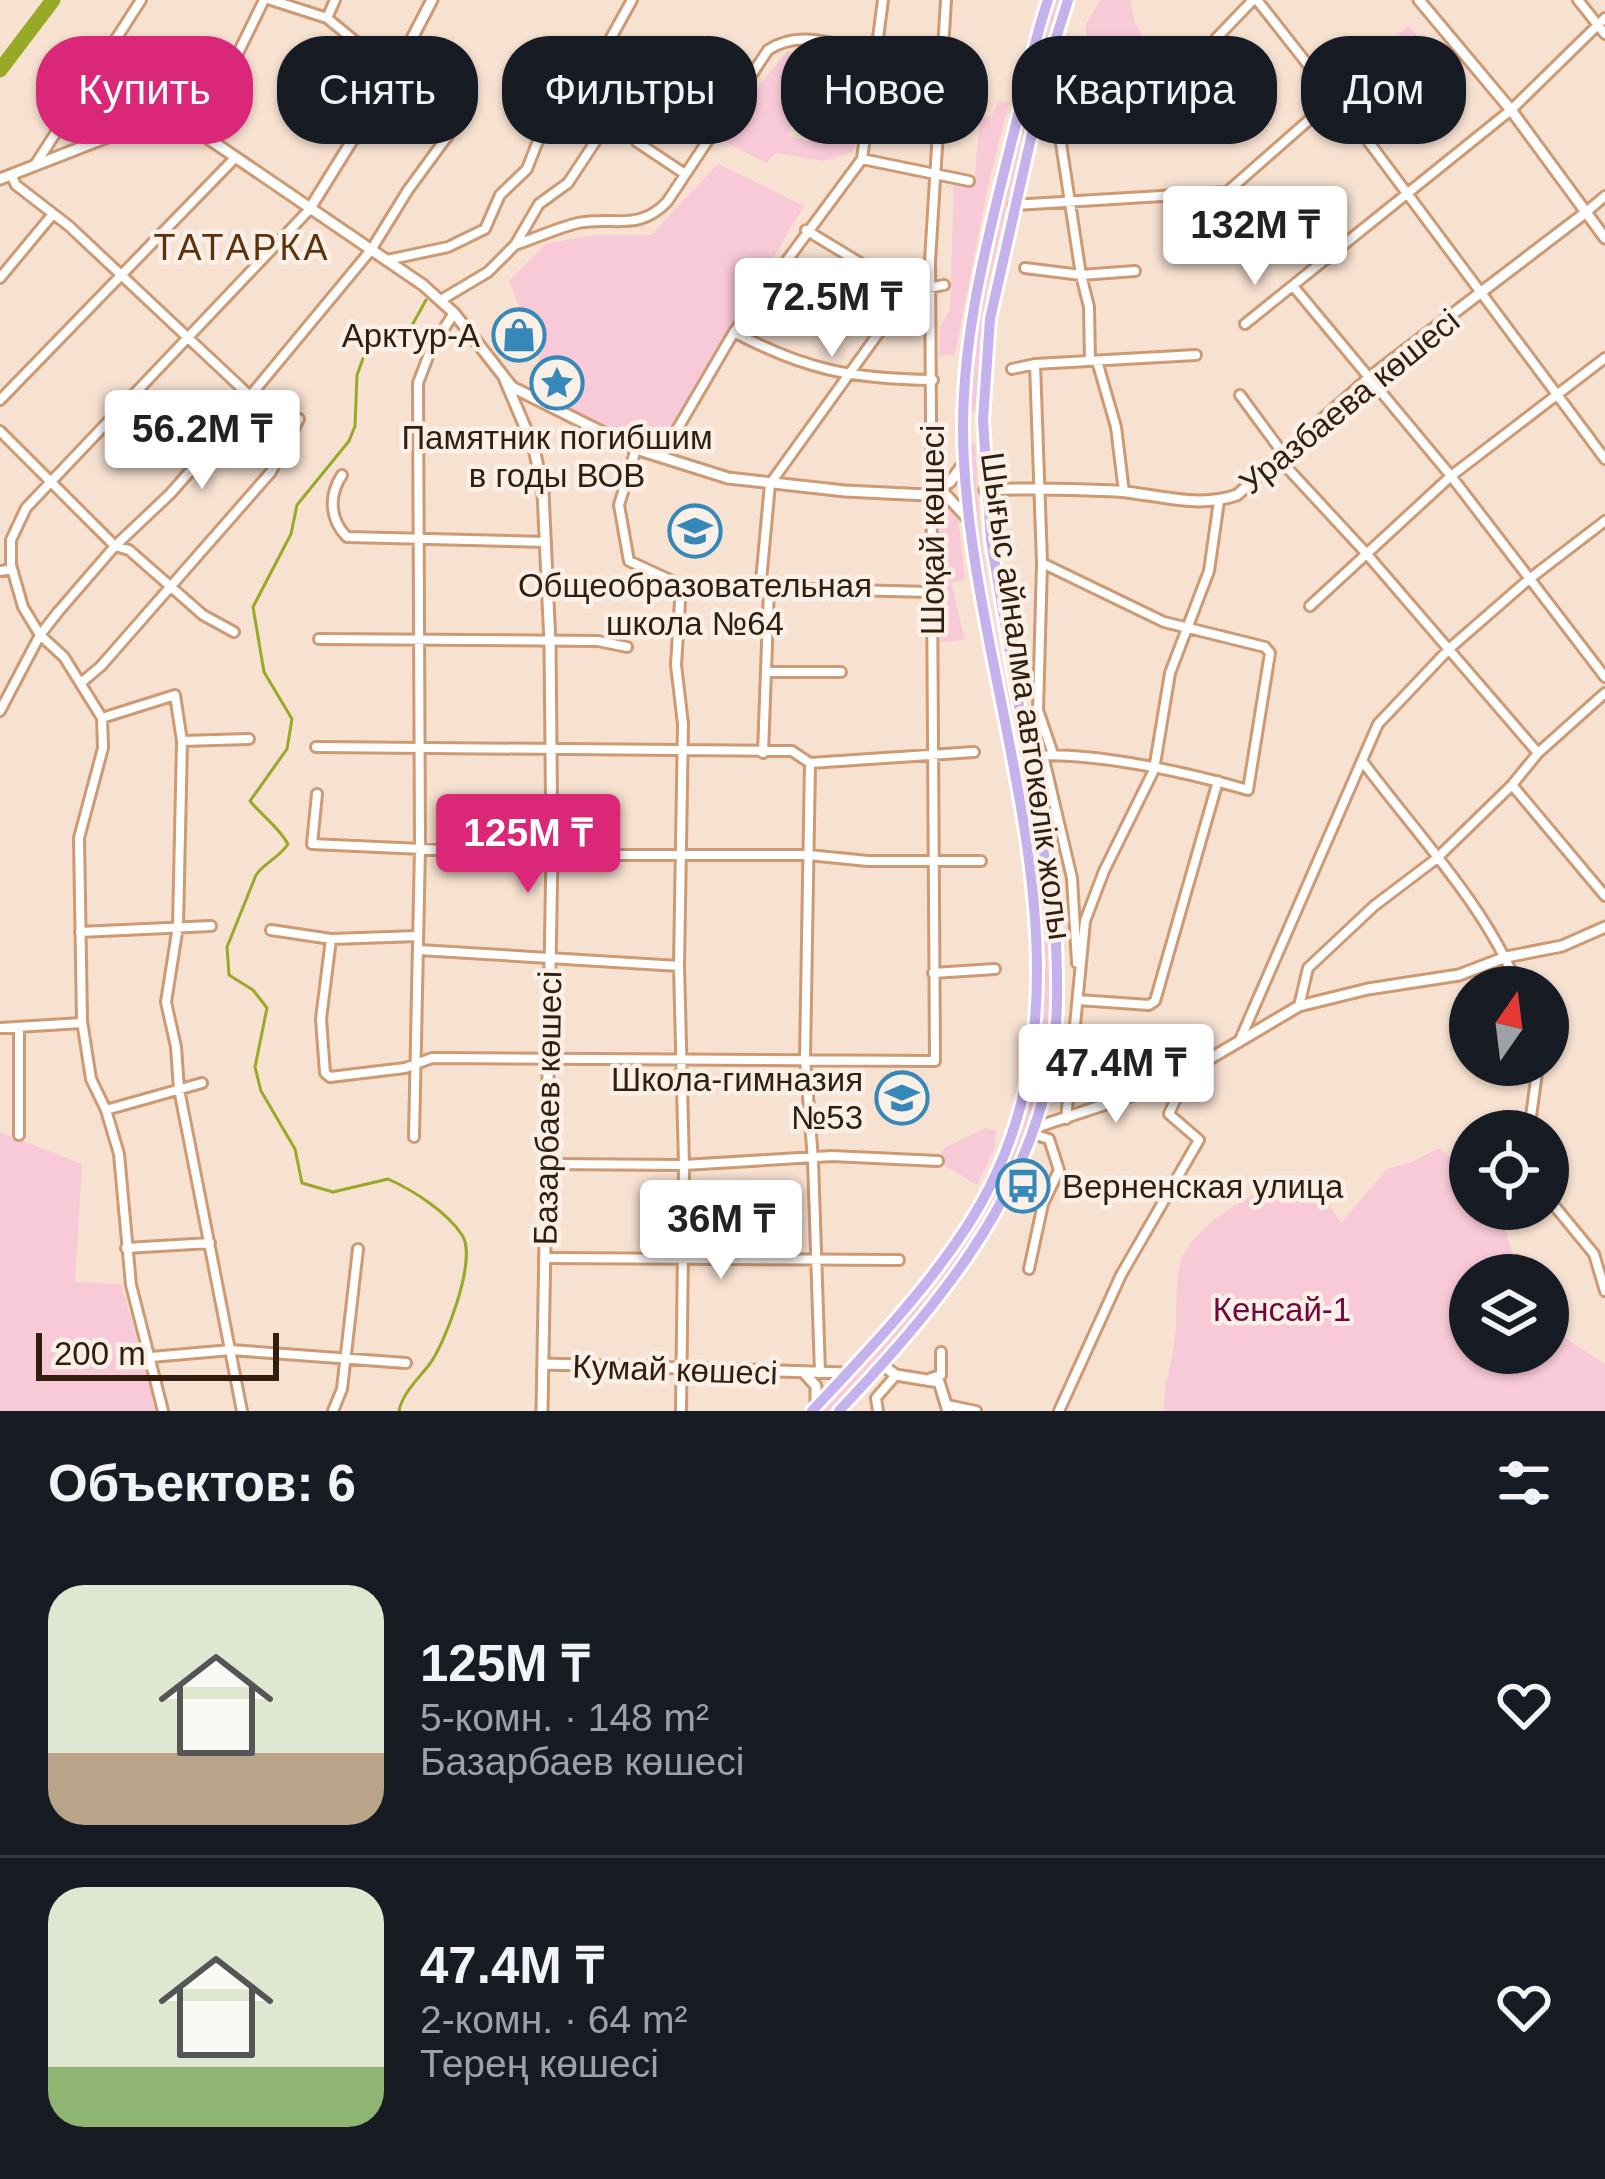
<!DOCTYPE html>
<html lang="ru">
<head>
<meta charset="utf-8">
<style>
	:root { --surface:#171b24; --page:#242831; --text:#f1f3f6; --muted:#9ea1a6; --line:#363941; --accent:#db2777 }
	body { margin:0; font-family:Arial,sans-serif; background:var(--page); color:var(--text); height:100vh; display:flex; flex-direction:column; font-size:45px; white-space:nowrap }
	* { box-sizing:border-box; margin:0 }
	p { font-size:39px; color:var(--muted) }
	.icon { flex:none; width:66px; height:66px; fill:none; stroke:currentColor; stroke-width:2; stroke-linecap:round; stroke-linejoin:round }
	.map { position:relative; height:1411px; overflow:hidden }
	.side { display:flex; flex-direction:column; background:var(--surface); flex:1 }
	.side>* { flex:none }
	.banner { position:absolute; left:36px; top:36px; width:1533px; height:108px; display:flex; gap:24px }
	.needle { width:78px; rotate:14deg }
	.fabs { position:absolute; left:1449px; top:966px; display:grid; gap:24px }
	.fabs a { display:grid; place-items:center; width:120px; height:120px; border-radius:50%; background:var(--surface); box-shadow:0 3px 9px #0004; font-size:60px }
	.scale { position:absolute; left:36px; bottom:30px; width:243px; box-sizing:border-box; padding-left:12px; border:6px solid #321e0e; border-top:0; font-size:33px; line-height:42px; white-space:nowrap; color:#321e0e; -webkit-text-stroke:9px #fbf0e8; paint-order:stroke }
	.price { position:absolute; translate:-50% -102px; padding:0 27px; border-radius:12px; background:#fff; color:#222; font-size:39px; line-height:78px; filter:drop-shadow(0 3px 6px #0008) }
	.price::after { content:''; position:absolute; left:50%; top:72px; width:36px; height:27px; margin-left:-18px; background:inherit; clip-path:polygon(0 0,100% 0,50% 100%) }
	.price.selected { background:var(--accent); color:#fff }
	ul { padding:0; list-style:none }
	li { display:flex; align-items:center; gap:36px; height:300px; padding:0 48px }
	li+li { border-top:3px solid var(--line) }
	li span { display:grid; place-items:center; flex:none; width:336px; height:240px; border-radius:36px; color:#555 }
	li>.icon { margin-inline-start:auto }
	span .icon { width:144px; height:144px; fill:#fffc; stroke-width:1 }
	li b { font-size:51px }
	h2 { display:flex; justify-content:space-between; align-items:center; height:144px; padding:0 48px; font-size:51px }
	.pill { padding:0 42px; border-radius:48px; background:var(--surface); box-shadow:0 3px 9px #0004; font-size:42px; line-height:108px }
	.pill.selected { background:var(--accent); color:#fff }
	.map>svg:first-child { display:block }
	.green { fill:#f8c9d7 }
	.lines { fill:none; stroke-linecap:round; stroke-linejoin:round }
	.stream { stroke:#97aa28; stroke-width:3 }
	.river { stroke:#97aa28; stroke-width:15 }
	.minor-casing { stroke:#cd9a73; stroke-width:14 }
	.tertiary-casing { stroke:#cd9a73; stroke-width:15 }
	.secondary-casing { stroke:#cd9a73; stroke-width:15 }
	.primary-casing { stroke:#fff; stroke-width:16 }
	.minor { stroke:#fff; stroke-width:8 }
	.tertiary { stroke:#fff; stroke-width:9 }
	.secondary { stroke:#fff; stroke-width:9 }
	.primary { stroke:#c5b1eb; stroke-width:10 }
	.labels { text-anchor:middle; stroke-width:9; stroke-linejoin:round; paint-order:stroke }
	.poi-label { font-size:33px; fill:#321e0e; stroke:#fbf0e8; text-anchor:end }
	.street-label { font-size:33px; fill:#321e0e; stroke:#fbf0e8 }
	.park-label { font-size:33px; fill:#72043d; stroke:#fbf0e8 }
	.neighbourhood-label { font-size:36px; letter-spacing:3px; fill:#5e3208; stroke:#fbf0e8 }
</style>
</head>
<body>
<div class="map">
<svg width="1605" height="1411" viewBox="0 0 1605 1411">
	<rect width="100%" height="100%" fill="#f7e1d1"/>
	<path class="green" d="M1053,0H1059L1041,59L987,290L975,411H970L982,290Z
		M1100,0H1130L1135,22L1157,65L1148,96L1121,74L1103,71L1086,62V24Z
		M1409,26L1442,68L1368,126L1335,84Z
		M787,51L810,54L788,136L808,141L825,74L855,81L862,92L853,152L823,161L775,153L766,163L718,138L730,118L743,125L759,98L753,94Z
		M999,101L1009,102L988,186L955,354L939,356L940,326L950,311L954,182H974L980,119L992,116Z
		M718,164L804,206L657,451L540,394L547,378L509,281L547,243L596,235H651Z
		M975,443C977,476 978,510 982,543C1003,724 1092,953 1029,1130C989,1242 907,1325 829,1411H823L934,1288L972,1233L1023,1128L1038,1072L1046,964L1028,828L977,546L969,444Z
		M944,500L957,509L965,579L951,582L965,640L940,642L946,594L938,578L935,506Z
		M986,1128L996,1131L994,1149L977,1185L938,1161L944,1148Z
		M0,1132L82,1164L75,1282L121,1284L157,1411H0Z
		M1439,1148L1470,1171V1209H1498L1500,1213L1519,1275H1470V1353H1548V1322L1562,1336L1605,1364V1411H1164C1163,1384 1173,1363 1175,1337C1178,1313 1174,1284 1181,1261C1189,1230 1260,1182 1293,1184C1301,1184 1312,1189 1320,1191L1341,1223L1387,1169L1412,1162Z"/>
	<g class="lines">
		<path class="stream" d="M399,1411C402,1394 418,1379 429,1365C445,1344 478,1258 462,1235C447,1212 413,1190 388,1179L333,1192L302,1183L295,1149L261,1091L255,1067L267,1008L253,990L229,975L227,947L256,875C265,862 279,858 288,844C278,826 263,817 250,801L287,749L292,719L264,672L253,607L291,534L297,505L349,441L355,426L357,375L365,353L410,329L426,300"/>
		<path class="river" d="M0,70L53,0"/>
		<g class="minor-casing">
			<path id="minor" d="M271,0L327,18L394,73
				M1257,0L1371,145L1605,459
				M1578,0L1605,34
				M327,18L335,0
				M1182,74L1253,0
				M1090,76L1059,130L1081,275L1089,307L1090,361
				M675,90L687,117L708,139
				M195,126L221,88L264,0
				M637,142L685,174
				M862,159L969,181
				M35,165L141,0
				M11,175L16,185L69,226L250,396L267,409L299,419L271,472L101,666L82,682
				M1014,205L1227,192L1334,98
				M1585,213L1605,196
				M806,230L908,292L944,285
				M515,245C536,238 557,228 578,223C614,216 638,232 667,202L768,50C800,28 841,46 877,54
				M387,260L448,247L485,229L500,195L527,169L543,128L583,88L632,0
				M929,263L770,484L761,581L769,588L930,592
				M1025,268L1081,275L1135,271
				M0,278L53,214
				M1293,286L1451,476L1605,677
				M441,300L488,272L515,245L539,204L568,183L605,127
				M1245,324L1511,110L1605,18
				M734,332C805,370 853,379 933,380
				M1097,361L1116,427L1124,492
				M1035,364L1042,563L1038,710L1053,754
				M1012,369L1035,364L1196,355
				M1240,395L1282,452
				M0,400L236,157
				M0,431L115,546L129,550L203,615L234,632
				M636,449L619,505L629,561L681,585L676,665L683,724L679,966L684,1165L681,1411
				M661,457L734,332L862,159L883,0
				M1279,459L1365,552L1538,753
				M342,475C328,496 330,520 347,537L546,542
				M0,571L12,569
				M1310,606L1451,476L1605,358
				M319,639L598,641L627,647
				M767,672H841
				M0,711L40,635L58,612L115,546L170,494L230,426L250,396L371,250L408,190L455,126
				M102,718L175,695L182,741L178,926L166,1002L176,1047L179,1089L242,1411
				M182,741L249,739
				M316,747L792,751L810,763L974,752
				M763,753L769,588
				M1043,755L1072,878L1077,963
				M1028,756C1091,751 1186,772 1248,790L1270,653L1265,647L1164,622L1042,563
				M1363,762C1415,832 1486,906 1518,987
				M810,763L805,1058L813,1160L820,1373
				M1512,785L1605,896
				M317,794L312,844L552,855H808L868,861H981
				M271,930L331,939L418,936
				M80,932L211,926
				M331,939L321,1019L325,1073L330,1077L405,1068L432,1058L935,1061L930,261L946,0
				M419,950L679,966
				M933,973L995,969
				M1078,996V1000L1149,1005L1155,1001L1218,781
				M1299,1006L1308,968L1374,906L1436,859L1512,785L1538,753L1605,693
				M0,1028L82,1023
				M19,1028V1135
				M1239,1042L1378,724L1450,648L1528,580L1605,521
				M106,1110L202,1083
				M1066,1119L1085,921L1104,871L1154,770L1170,673L1209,571L1219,501
				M1529,1131L1538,1065
				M414,1137L420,848L418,383L431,349L454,313
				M547,1164L684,1165L832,1156L938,1161
				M1548,1198L1594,1254L1605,1291
				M126,1248L210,1243
				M544,1258L899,1260
				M1029,1269L1043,1204L1059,1170L1049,1139L1032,1134
				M151,1357L231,1350L406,1363
				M931,1378L941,1375V1352
				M947,1405L976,1411
				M163,1411L131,1285L119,1154L106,1110L91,1079L82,1021L79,838L103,748L102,718L64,657L40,635L23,607L11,565V540L26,508L309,210
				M333,1411L342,1389L358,1249
				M878,1411L876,1398L896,1375
				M1059,1411L1121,1275L1199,1140L1169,1114L1178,1094L1180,1078"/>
		</g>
		<g class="tertiary-casing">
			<path id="tertiary" d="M1419,0L1511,110L1605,238
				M309,210L394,73L432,0
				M505,380L534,448L543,492L550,644L552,855L542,1411
				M985,490C1029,488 1072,489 1116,491C1156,494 1197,509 1237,495L1370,377L1585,213
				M1034,1128L1167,1084L1299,1006L1368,989L1459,975L1506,957L1562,946L1605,927
				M545,1364L845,1373
				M882,1365L896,1375L939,1382L948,1411
				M805,1374L816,1386V1406"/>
		</g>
		<g class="secondary-casing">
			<path id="secondary" d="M0,179L154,119L181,120L423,285L454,313L512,387L636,449L728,478L845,491L947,496L969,520
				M933,491L950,482L964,463"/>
		</g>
		<g class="primary-casing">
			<path id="primary" d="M812,1411C865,1354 921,1296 964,1231C1121,995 978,716 964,462C957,349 987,240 1014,132C1025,88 1033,43 1048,0
				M839,1411C933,1311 1025,1204 1051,1065C1060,1016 1057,967 1055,919L991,540L983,420L990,319L1047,67L1068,0"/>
		</g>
		<use href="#minor" class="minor"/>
		<use href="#tertiary" class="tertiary"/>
		<use href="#secondary" class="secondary"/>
		<use href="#primary" class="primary"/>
	</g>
	<defs>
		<g id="shop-ring" transform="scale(2.7)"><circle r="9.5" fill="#fbf0e8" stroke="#3588b8" stroke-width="1.5"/><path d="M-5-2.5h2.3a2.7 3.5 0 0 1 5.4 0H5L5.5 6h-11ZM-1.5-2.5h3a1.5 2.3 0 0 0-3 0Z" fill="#3588b8"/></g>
		<g id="sight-ring" transform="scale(2.7)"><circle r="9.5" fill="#fbf0e8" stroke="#3588b8" stroke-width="1.5"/><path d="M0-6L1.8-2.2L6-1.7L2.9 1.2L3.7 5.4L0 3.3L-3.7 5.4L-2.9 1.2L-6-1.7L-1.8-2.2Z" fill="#3588b8"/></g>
		<g id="school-ring" transform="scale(2.7)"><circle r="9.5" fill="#fbf0e8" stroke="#3588b8" stroke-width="1.5"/><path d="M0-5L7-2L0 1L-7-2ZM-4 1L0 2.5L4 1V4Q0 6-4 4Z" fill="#3588b8"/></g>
		<g id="bus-ring" transform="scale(2.7)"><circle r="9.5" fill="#fbf0e8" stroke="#3588b8" stroke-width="1.5"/><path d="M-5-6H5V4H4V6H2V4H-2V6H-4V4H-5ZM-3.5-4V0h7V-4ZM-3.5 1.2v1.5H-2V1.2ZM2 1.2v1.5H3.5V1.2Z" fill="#3588b8"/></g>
	</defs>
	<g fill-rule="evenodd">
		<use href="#shop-ring" x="519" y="335"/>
		<use href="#sight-ring" x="557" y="383"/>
		<use href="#school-ring" x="695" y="531"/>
		<use href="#school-ring" x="902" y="1098"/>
		<use href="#bus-ring" x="1023" y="1186"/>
	</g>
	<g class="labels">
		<g class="poi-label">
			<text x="480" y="347">Арктур-А</text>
			<text x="557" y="449" text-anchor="middle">Памятник погибшим<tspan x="557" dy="38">в годы ВОВ</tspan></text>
			<text x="695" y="597" text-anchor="middle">Общеобразовательная<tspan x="695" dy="38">школа №64</tspan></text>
			<text x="863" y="1091">Школа-гимназия<tspan x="863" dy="38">№53</tspan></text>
			<text x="1062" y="1198" text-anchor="start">Верненская улица</text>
		</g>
		<g class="street-label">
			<text transform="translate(1349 401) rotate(-39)" y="12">Уразбаева көшесі</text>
			<text transform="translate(932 530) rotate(-90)" y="12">Шоқай көшесі</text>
			<text transform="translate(1027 696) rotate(82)" y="12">Шығыс айналма автокөлік жолы</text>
			<text transform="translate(547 1108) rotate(-89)" y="12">Базарбаев көшесі</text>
			<text transform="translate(675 1369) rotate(2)" y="12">Кумай көшесі</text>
		</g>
		<g class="park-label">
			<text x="1282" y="1321">Кенсай-1</text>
		</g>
		<g class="neighbourhood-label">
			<text x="242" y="260">ТАТАРКА</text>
		</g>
	</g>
</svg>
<div class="fabs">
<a><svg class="needle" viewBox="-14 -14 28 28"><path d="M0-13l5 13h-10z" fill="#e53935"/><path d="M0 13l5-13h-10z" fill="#9ea1a6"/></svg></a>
<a><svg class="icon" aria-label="locate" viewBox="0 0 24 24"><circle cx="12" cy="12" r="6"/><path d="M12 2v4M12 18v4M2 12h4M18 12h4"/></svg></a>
<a><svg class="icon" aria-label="layers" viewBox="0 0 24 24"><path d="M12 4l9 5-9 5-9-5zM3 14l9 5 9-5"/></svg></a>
</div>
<div class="scale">200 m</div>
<b class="price" style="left:1255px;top:288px">132M ₸</b>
<b class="price" style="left:832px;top:360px">72.5M ₸</b>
<b class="price" style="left:202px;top:492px">56.2M ₸</b>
<b class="price selected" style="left:528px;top:896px">125M ₸</b>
<b class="price" style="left:1116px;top:1126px">47.4M ₸</b>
<b class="price" style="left:721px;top:1282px">36M ₸</b>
<div class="banner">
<a class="pill selected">Купить</a>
<a class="pill">Снять</a>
<a class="pill">Фильтры</a>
<a class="pill">Новое</a>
<a class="pill">Квартира</a>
<a class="pill">Дом</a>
</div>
</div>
<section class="side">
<h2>Объектов: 6<svg class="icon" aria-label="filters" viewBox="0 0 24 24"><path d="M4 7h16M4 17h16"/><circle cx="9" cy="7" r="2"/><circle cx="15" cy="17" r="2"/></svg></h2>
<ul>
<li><span style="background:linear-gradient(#dfe7d0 70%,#b9a48a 0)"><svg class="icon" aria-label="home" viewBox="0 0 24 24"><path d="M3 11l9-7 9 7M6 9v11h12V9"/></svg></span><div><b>125M ₸</b><p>5-комн. · 148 m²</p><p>Базарбаев көшесі</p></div><svg class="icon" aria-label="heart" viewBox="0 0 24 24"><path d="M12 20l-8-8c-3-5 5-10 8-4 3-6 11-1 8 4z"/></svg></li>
<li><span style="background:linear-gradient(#dfe7d0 75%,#8fb573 0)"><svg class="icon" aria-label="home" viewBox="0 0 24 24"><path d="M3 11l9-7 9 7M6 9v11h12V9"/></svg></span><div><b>47.4M ₸</b><p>2-комн. · 64 m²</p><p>Терең көшесі</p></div><svg class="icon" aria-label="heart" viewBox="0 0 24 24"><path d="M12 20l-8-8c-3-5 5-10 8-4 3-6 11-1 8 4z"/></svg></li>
</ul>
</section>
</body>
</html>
